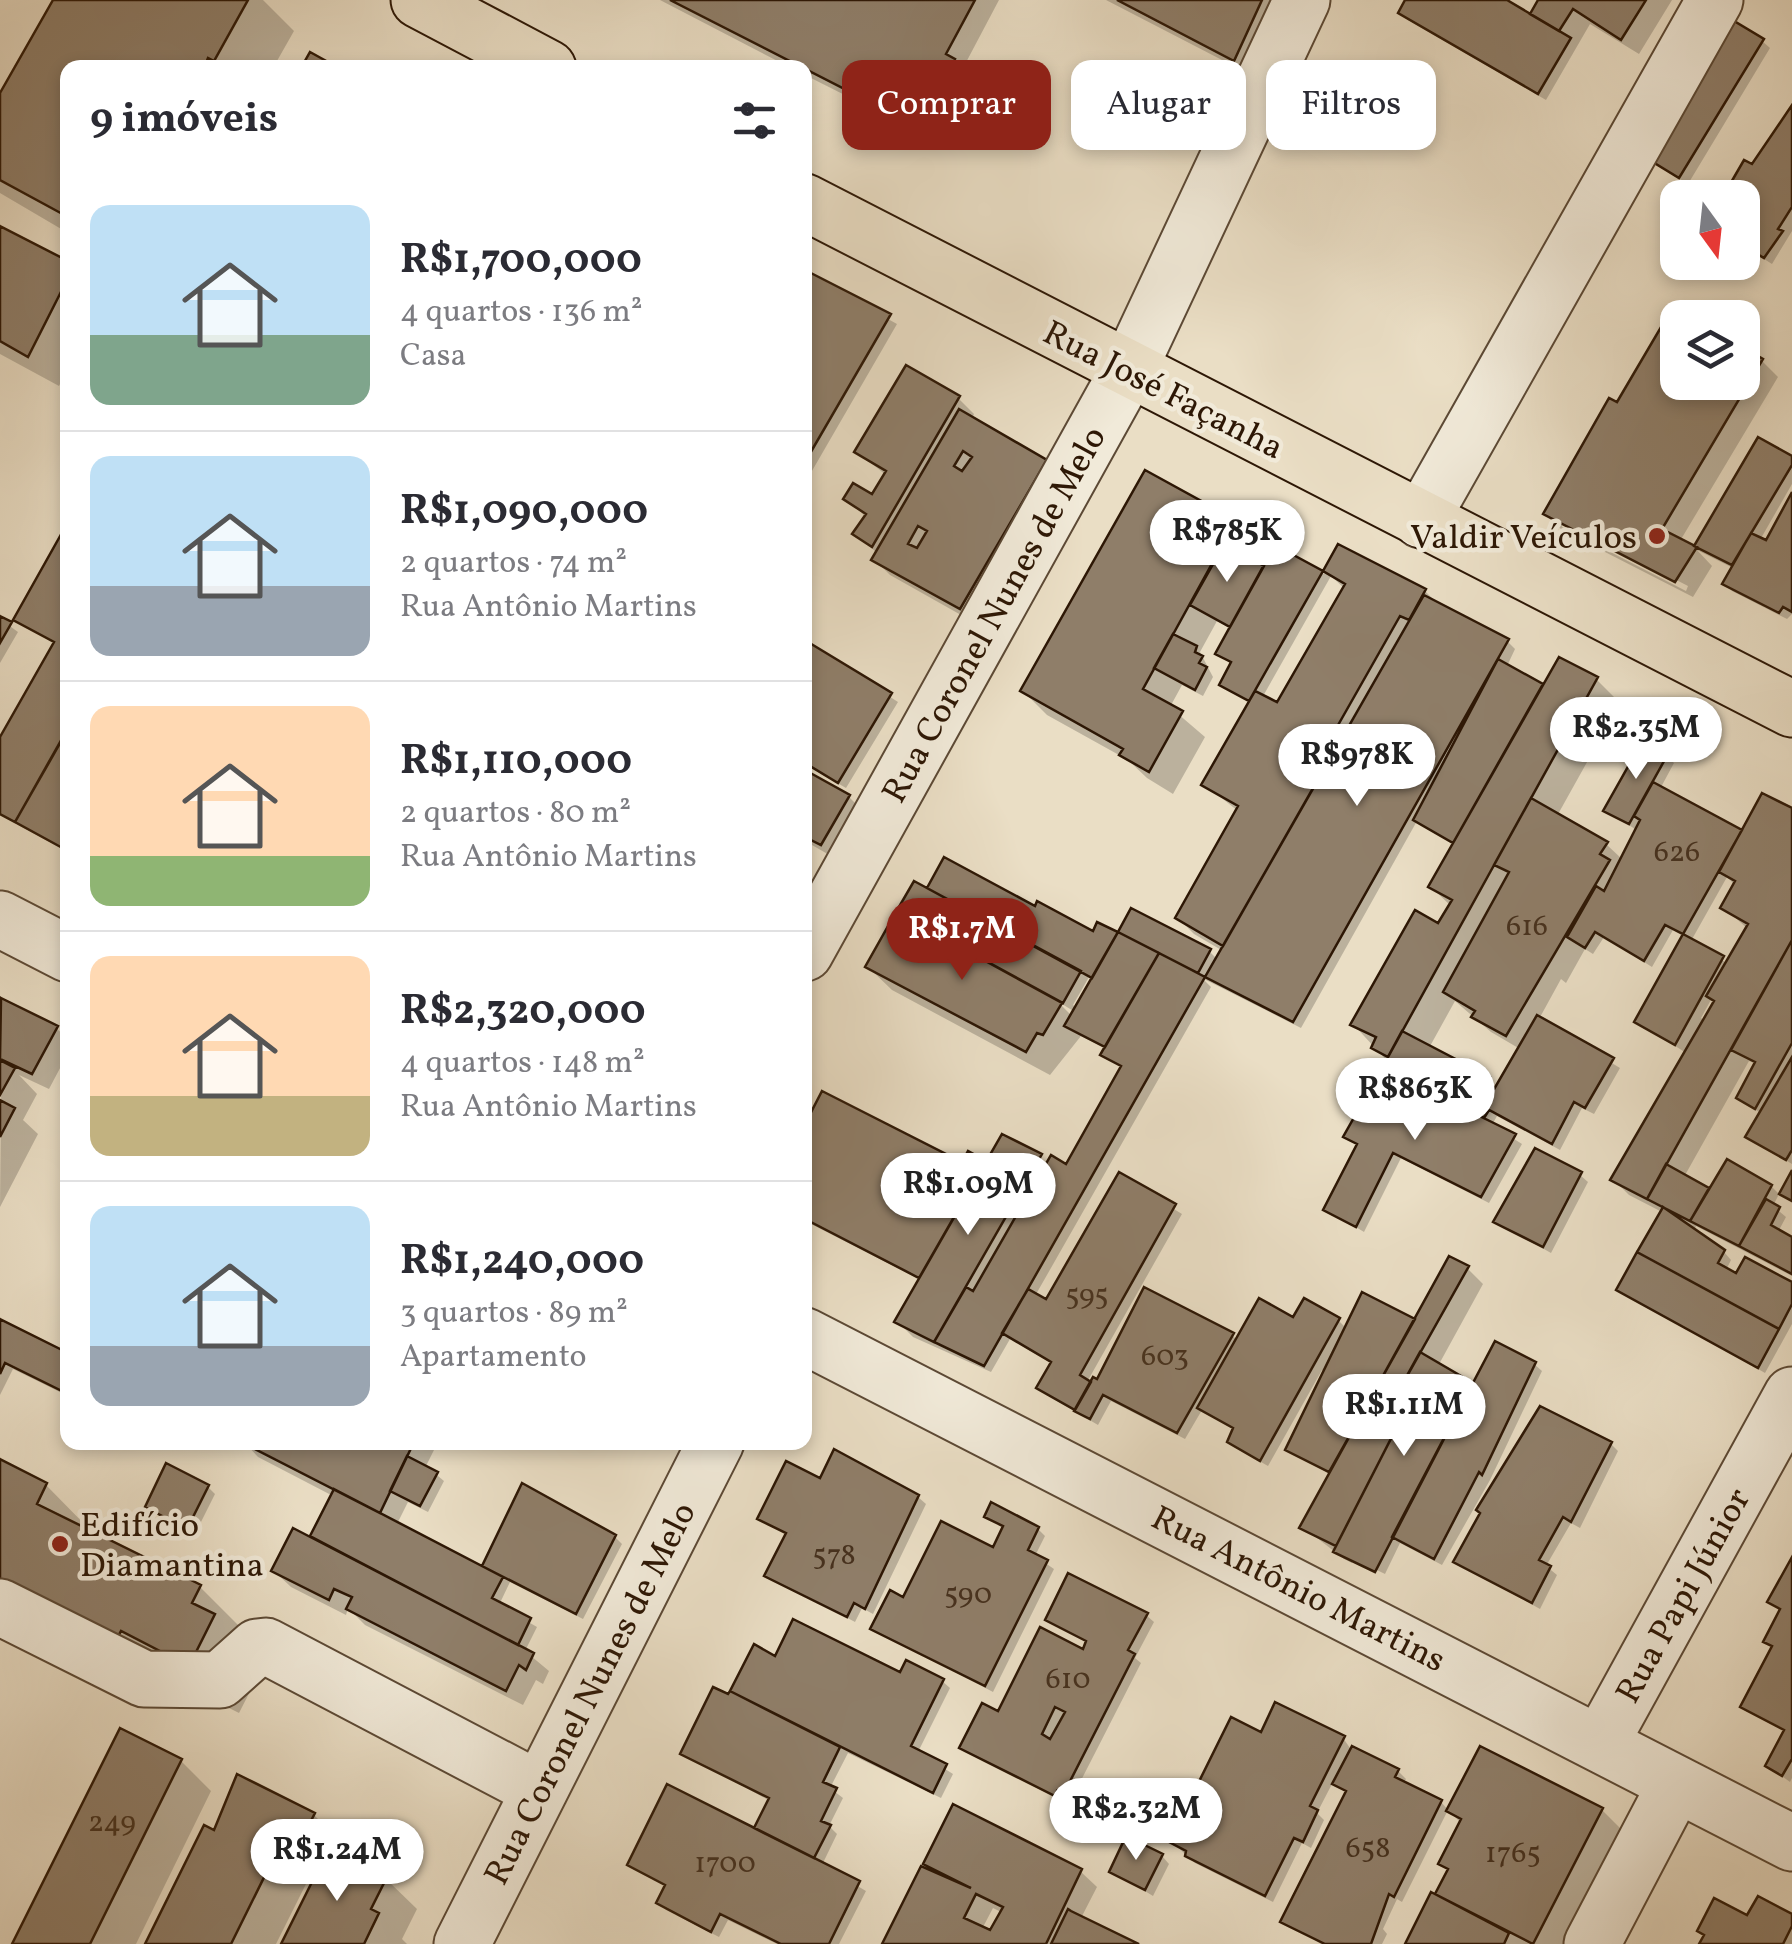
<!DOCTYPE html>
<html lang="pt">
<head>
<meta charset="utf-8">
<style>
	:root { --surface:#fff; --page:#f2f2f3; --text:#2b2b33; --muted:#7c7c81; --line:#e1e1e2; --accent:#8f2418 }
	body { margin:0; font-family:Vollkorn,serif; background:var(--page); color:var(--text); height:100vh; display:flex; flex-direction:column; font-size:38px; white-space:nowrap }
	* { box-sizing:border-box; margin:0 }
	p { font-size:32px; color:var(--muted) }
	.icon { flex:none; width:55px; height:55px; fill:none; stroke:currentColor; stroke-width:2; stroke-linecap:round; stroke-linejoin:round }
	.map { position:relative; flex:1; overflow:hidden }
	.details { position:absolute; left:60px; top:60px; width:752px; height:1390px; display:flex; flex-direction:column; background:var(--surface); border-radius:20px; box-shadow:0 5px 15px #0003 }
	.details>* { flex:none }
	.top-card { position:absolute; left:842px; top:60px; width:798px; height:90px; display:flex; gap:20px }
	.needle { width:65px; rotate:165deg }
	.tools { position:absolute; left:1660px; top:180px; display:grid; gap:20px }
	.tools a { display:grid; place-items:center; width:100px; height:100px; border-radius:20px; background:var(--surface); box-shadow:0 5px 15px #0003; font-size:50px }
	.price { position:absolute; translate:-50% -85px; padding:0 22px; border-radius:35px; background:#fff; color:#222; font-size:32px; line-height:65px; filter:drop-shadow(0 2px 5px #0008) }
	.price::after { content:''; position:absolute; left:50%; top:60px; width:30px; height:22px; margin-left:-15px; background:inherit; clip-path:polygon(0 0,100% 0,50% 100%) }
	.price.current { background:var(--accent); color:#fff }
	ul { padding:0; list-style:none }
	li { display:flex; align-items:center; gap:30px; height:250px; padding:0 30px }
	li+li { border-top:2px solid var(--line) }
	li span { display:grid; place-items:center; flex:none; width:280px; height:200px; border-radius:20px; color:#555 }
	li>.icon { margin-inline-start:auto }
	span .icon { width:120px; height:120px; fill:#fffc; stroke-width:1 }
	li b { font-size:42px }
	h2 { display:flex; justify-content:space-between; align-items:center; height:120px; padding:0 30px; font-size:42px }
	.chip { padding:0 35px; border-radius:20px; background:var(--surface); box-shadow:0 5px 15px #0003; font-size:35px; line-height:90px }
	.chip.current { background:var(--accent); color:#fff }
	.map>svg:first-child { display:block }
	.shadow { fill:#0003; fill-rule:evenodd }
	.building { fill:#8f7e69; stroke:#2d1705; stroke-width:2.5; fill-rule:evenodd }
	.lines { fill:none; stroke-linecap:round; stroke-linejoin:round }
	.minor-casing { stroke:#5c4935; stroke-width:59 }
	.major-casing { stroke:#2d1705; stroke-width:59 }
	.minor { stroke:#f1ead9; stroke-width:55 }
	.major { stroke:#eadec5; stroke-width:55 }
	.poi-dot { fill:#8f2418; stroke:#f1ead9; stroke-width:4 }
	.labels { text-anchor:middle; stroke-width:9; stroke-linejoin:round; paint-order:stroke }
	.number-label { font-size:30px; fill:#46311e }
	.street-label { font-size:35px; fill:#2d1705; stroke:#f1ead9 }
	.poi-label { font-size:35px; fill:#2d1705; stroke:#f1ead9; text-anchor:end }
</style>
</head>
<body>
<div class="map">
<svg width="1792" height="1944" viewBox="0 0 1792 1944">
	<rect width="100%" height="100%" fill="#eadec5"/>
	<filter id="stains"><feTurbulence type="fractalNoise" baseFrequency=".002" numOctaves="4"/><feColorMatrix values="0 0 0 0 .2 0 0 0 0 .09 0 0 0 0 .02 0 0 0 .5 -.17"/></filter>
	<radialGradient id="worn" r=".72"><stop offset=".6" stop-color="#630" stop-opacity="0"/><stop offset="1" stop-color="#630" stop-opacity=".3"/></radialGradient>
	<path class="shadow" d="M56,0H263L294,31L273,68H68V233L0,193V98Z
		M660,0H999L962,70L969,77L936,141L805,75V68H791Z
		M1106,0H1286L1251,75Z
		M1408,0H1508L1531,17L1541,0H1672L1639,54L1590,24L1546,100L1408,20L1401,12Z
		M1762,41L1770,48L1688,184L1623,145Z
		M1792,110V231L1772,264L1742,245L1752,168Z
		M0,229L68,264V369L59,386L0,354Z
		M805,273L897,324L805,483Z
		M1678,318V382H1742L1762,361L1778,377L1680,541L1695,549L1759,440L1792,459V484L1760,540L1767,544L1792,497V614L1787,619L1732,591L1725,583L1733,568L1697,550L1712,566L1693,597L1562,530L1546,514ZM1562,521L1688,586L1686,591L1562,527Z
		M958,398L974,414L972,419L1045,462L1061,478L977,624L890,575L874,559L877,553L855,533L866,517L846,499L873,498L886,475L857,452Z
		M1235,522L1259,546L1250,561L1265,570L1277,548L1324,574L1339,548L1425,591L1440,606L1507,641L1515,649L1507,666L1544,688L1596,679L1620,703L1557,816L1606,844L1623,860L1638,831L1606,810L1667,756L1674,763L1660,789L1742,834L1792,811V1164L1748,1137L1762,1114L1739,1098L1756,1064L1749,1061L1684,1177L1710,1192L1771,1186L1779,1194L1773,1206L1786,1217L1778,1232L1792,1240V1276L1696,1226L1693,1234L1724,1252L1731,1260L1726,1270L1737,1276L1792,1284V1324L1765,1373L1619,1289L1662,1212L1629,1195L1613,1179L1686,1053L1637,1021L1685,937L1673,930L1652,967L1604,937L1593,954L1585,949L1566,983L1561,979L1539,1019L1620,1068L1594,1114L1582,1108L1560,1150L1497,1116L1492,1125L1522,1144L1489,1203L1401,1158L1364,1232L1326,1209L1358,1146L1347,1137L1388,1062L1353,1024L1439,927L1451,906L1431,887L1455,845L1417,821L1301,1028L1202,978L1211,987L1035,1296L1047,1302L1120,1176L1182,1214L1087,1382L1091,1384L1232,1335L1238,1341L1294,1321L1338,1320L1347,1329L1416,1322L1467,1268L1483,1284L1438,1366L1474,1386L1534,1364L1542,1371L1490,1480L1442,1565L1400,1543L1385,1574L1352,1558V1563L1344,1559L1303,1527L1331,1475L1288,1449L1326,1372L1322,1370L1268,1466L1236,1448L1229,1441L1235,1430L1202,1410L1185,1439L1111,1401L1098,1425L1047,1395L1040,1388L1053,1364L1010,1339L991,1372L913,1337L897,1321L921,1280L805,1221V1130L963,1165L987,1166L1003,1137L1049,1164L1067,1167L1122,1068L1103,1055L1107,1049L1081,1036L1050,1075L892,990L868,967L915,885L928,891L945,860L1094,934L1209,951L1218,960L1223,951L1194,934L1178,918L1238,811L1204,784L1251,703L1222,684L1232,664L1218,653L1232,629L1217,621L1200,652L1213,677L1203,696L1182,685L1170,707L1205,737L1173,794L1147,778L1128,760L1047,715L1023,691ZM1331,576L1345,589L1278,706L1262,698ZM1727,877L1735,885L1723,907L1748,929L1728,964L1691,941ZM1089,977L1094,980L1077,1008L1073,1005ZM1712,998L1716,1002L1705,1021L1701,1018ZM1455,1001L1491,1032L1520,1049L1497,1088L1429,1048ZM1062,1004L1075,1012L1072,1016L1061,1005Z
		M68,528V852L0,815V742L55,644L16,619Z
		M0,619L18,632L0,663Z
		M809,645L898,702L846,788L808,766L805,770V651Z
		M805,773L849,797L865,813L838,860L805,841Z
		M2,1001L56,1028L68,1039V1053L49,1089L19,1075L37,1094L23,1120L38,1134L0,1207Z
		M1580,1175L1588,1182L1551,1253L1496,1222Z
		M0,1322L68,1356V1396L13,1369L0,1395Z
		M244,1442H438L426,1466L444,1481L428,1512L408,1502L397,1524L483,1567L615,1537L622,1544L583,1619L510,1582L499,1605L537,1627L525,1651L549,1671L543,1684L536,1680L523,1705L365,1625L348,1608L346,1615L291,1587L274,1571L322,1544L313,1536L333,1496L258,1457Z
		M1611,1444L1618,1451L1580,1528L1571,1523L1546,1566L1557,1575L1540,1609L1456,1562Z
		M0,1462L46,1485L96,1536L200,1587L249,1636L263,1666L239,1713L171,1679L0,1610Z
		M821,1481L918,1497L926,1504L873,1614L862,1608L855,1622L767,1575L788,1535L760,1518Z
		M208,1487L215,1494L195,1534L147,1506Z
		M987,1516L1038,1529L1045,1536L1035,1556L1054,1569L993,1692L873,1629L904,1600L994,1550L1004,1529Z
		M1792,1562V1778L1790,1782L1768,1766L1786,1732L1743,1706L1774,1649L1766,1641L1781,1611L1770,1602Z
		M1146,1615L1154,1622L1135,1658L1141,1663L1071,1800L1065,1797L1063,1802L962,1748L999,1714L1085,1652L1088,1643L1048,1619Z
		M755,1647L776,1659L942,1681L950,1688L918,1752L953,1774L941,1798L848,1753L830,1788L843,1798L829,1826L837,1834L822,1865L866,1891L839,1944H777L728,1920L719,1937L666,1910L659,1903L667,1887L630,1865L755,1831L770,1801L683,1753L730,1697Z
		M1262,1735L1343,1738L1350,1748L1398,1771L1406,1779L1403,1784L1441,1802L1449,1811L1481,1750L1602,1810L1626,1834L1569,1944H1407L1449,1872L1442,1864L1461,1823L1448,1810L1402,1902L1397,1899L1383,1929L1387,1934L1382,1944H1321L1283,1921L1347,1793L1333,1782L1317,1813L1324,1820L1311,1848L1302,1843L1273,1902L1195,1863L1172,1842Z
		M181,1761L211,1791L136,1944H15Z
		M314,1815L345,1846L339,1856L386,1879L417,1909L402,1939L407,1944H284L324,1863L318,1860L276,1944H148L215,1833Z
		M1162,1856L1169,1864L1153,1896L1112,1871Z
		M926,1863L1080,1871L1097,1887L1081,1918L1132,1944H885L938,1876ZM993,1908L1003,1913L991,1934L982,1929Z
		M1792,1917V1944H1702L1748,1918Z"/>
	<path class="building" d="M53,0H248L214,61L208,58L204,68H68V217L0,180V93Z
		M670,0H975L946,54L955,59L919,127Z
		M1117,0H1262L1234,61Z
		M1405,0H1507L1571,38L1538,94L1398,13Z
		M1538,0H1646L1621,40L1573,9L1559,31L1530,14Z
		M1699,0L1764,39L1679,178L1612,137Z
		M310,52L339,68H301Z
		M1792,105V207L1778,229L1783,231L1764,258L1742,245V198H1722L1744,160L1752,164Z
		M0,226L68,261V278L28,357L0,341Z
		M805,270L891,314L805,462Z
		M1674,305L1694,318H1678V382H1742V347L1763,359L1662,529L1697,547L1675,582L1543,514L1609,398L1617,402Z
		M906,365L960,396L872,547L852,534L866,514L843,499L853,483L872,494L886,471L854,452Z
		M959,409L1047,460L960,609L871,560ZM963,451L972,457L962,471L954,466ZM918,526L927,531L917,548L908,544Z
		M1758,437L1792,456V465L1732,565L1694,546Z
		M1145,470L1236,520L1143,689L1183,711L1149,772L1119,755L1123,749L1020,691Z
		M1792,492V612L1783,607L1779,613L1722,584L1751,533L1766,540Z
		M68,522V728L15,822L0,814V737L54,642L13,620Z
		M1225,543L1264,566L1230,627L1190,605Z
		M1338,544L1426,589L1409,620L1400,616L1333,734L1341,739L1223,946L1175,918L1238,806L1201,785L1255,691L1277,702L1345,584L1323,571Z
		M1275,545L1323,571L1249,701L1219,685L1231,662L1215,654Z
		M1424,595L1509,639L1293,1022L1205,977Z
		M0,616L12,622L0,643Z
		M1173,634L1197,646L1195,652L1203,656L1199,663L1207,667L1195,690L1154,668Z
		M808,642L892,693L838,783L805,763Z
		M1559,657L1598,677L1388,1057L1371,1048L1376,1037L1350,1025L1415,910L1438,923L1452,900L1428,887Z
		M1498,659L1543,684L1453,843L1413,820Z
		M67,731H68V851L15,822Z
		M1643,740L1668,754L1629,824L1603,811Z
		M805,770L850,795L821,845L805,837Z
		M1653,782L1742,830L1683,934L1665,925L1644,961L1595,932L1585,948L1567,937L1596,886L1604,891L1640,820L1634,816Z
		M1762,793L1792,808V940L1647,1199L1610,1180L1714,1001L1706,996L1748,924L1720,908L1735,881L1719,872Z
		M1531,798L1608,842L1600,854L1610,860L1506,1036L1471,1017L1475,1011L1443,992L1509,872L1494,865Z
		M944,857L1035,906L1037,901L1093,931L1097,922L1118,932L1092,978L927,888Z
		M914,881L1081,971L1063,1003L896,912Z
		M1131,908L1211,949L1198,973L1118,932Z
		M896,912L1062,1003L1043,1035L1037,1033L1026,1052L865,967Z
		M1118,932L1159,953L1105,1047L1064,1026Z
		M1683,934L1724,956L1675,1045L1634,1022Z
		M1792,940V1043L1755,1109L1736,1098L1755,1062L1731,1050Z
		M1159,953L1205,977L984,1366L934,1342L966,1287L973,1291L1051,1155L1066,1164L1121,1066L1100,1055Z
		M1,998L58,1026L32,1074L0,1059Z
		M1537,1015L1614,1058L1585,1108L1574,1102L1552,1144L1489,1110L1484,1118L1471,1111L1485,1086L1493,1091Z
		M1402,1031L1490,1077L1471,1111L1382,1068Z
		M1792,1057V1150L1786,1160L1745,1137Z
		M0,1060L15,1068L0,1095Z
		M1382,1068L1516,1134L1481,1197L1393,1153L1356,1227L1323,1210L1357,1144L1343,1137Z
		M822,1091L962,1162L968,1151L986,1161L919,1278L805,1219V1124Z
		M0,1100L15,1108L0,1137Z
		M1002,1134L1042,1154L934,1342L894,1322Z
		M1535,1148L1582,1172L1543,1247L1493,1222Z
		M1727,1159L1772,1185L1739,1246L1690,1221Z
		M1666,1164L1709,1188L1690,1221L1647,1199Z
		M1792,1170V1201L1779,1194Z
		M1119,1172L1176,1204L1080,1375L1091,1382L1075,1410L1036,1388L1051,1362L1002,1333L1028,1289L1046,1299Z
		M1766,1199L1780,1207L1771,1225L1792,1237V1274L1739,1246Z
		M1663,1207L1725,1250L1718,1263L1736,1273L1745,1257L1792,1282V1304L1779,1329L1637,1252Z
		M1637,1252L1779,1329L1758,1368L1616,1290Z
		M1449,1256L1469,1266L1388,1410L1402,1417L1336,1546L1299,1528Z
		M1144,1287L1234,1333L1177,1433L1103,1395L1090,1419L1074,1411L1093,1377L1097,1379Z
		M1362,1292L1415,1319L1329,1472L1285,1450Z
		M1259,1298L1293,1317L1304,1298L1340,1318L1260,1461L1227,1442L1233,1428L1197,1408Z
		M0,1319L68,1353V1394L5,1363L0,1374Z
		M1495,1341L1536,1362L1482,1475L1479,1472L1434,1559L1392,1537Z
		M1420,1352L1473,1383L1375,1572L1333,1552L1402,1417L1388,1410Z
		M1540,1406L1612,1442L1571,1522L1563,1517L1539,1560L1551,1566L1532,1603L1453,1562L1480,1513L1476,1510Z
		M241,1442H414L380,1513Z
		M834,1449L919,1495L865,1609L854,1603L847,1617L764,1576L786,1533L757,1519L786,1461L820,1478Z
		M407,1456L438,1472L420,1506L390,1491Z
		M0,1459L47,1483L37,1504L201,1585L192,1603L215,1614L189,1666L121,1631L114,1644L0,1587Z
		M166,1463L209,1485L187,1529L145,1507Z
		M522,1483L616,1535L576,1614L482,1566Z
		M334,1489L503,1577L492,1598L531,1618L518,1645L310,1536Z
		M991,1502L1039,1527L1028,1550L1048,1560L985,1686L870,1629L890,1590L903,1597L941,1521L993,1547L1003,1526L984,1517Z
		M293,1528L534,1653L526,1670L519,1665L506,1691L346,1609L352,1597L334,1589L329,1600L271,1571Z
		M1792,1557V1759L1782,1776L1765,1766L1784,1730L1740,1707L1772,1646L1763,1642L1780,1609L1767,1602Z
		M1068,1573L1148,1613L1128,1650L1135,1654L1063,1795L1057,1791L1055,1796L959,1748L982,1703L998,1711L1040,1627L1083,1649L1086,1641L1045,1620ZM1055,1707L1065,1712L1050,1739L1042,1734Z
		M793,1619L900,1672L906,1660L944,1679L911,1746L947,1764L933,1793L730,1691L754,1644L775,1656Z
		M713,1687L728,1694L730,1691L840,1747L823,1782L837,1788L821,1821L831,1825L814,1858L754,1828L769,1798L680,1754Z
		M1275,1702L1345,1736L1310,1806L1318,1810L1303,1842L1294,1838L1265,1896L1185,1856L1186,1851L1169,1842L1231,1717L1261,1732Z
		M120,1728L182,1759L90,1944H12Z
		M1352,1746L1399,1769L1395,1777L1442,1800L1394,1897L1389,1894L1371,1944H1325L1280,1922L1346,1791L1332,1784Z
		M1480,1746L1603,1808L1533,1944L1435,1894L1448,1869L1438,1864L1461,1819L1446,1811Z
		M237,1774L315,1813L302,1838L287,1831L231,1944H145L204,1825L214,1830Z
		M667,1784L860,1881L829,1944H781L720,1914L711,1932L656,1903L665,1885L627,1865Z
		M953,1804L1082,1869L1046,1944H882L921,1866L971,1888L923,1864ZM976,1894L1003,1907L990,1930L964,1918Z
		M1126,1836L1163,1854L1145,1890L1109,1872Z
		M329,1848L387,1877L371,1909L379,1913L364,1944H281Z
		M1431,1892L1509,1933L1504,1944H1405Z
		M1758,1896L1792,1914V1926L1783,1944H1699L1704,1935L1697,1931L1714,1898L1747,1915Z
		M1068,1909L1071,1911L1139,1944H1051Z"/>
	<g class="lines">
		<g class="minor-casing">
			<path id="minor" d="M1421,520L1715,0
				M0,919L68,954
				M805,953L1128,371L1302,0
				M805,1336L1792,1843
				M0,1607L144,1679L220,1680L257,1647L266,1646L540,1790
				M1601,1742L1792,1395
				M462,1944L716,1442
				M1592,1944L1676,1784"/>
		</g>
		<g class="major-casing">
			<path id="major" d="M419,0L548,68
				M805,202L1792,709"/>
		</g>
		<use href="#minor" class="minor"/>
		<use href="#major" class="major"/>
	</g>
	<g class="poi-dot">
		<circle cx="1657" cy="536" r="10"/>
		<circle cx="60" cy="1544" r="10"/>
	</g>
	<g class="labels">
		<g class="number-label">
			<text x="1677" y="861">626</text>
			<text x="1527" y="935">616</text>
			<text x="1087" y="1304">595</text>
			<text x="1165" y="1365">603</text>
			<text x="834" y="1564">578</text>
			<text x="968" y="1603">590</text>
			<text x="1068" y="1688">610</text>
			<text x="112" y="1831">249</text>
			<text x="1368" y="1857">658</text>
			<text x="1513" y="1862">1765</text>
			<text x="725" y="1872">1700</text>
		</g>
		<g class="street-label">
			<text transform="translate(1164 389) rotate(27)" y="12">Rua José Façanha</text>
			<text transform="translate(993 614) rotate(-61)" y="12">Rua Coronel Nunes de Melo</text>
			<text transform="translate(1299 1588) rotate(27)" y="12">Rua Antônio Martins</text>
			<text transform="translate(1682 1595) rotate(-61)" y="12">Rua Papi Júnior</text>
			<text transform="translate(589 1693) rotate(-63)" y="12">Rua Coronel Nunes de Melo</text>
		</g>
		<g class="poi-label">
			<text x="1637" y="548">Valdir Veículos</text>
			<text x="80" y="1536" text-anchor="start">Edifício<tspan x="80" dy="40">Diamantina</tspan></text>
		</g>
	</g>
	<rect width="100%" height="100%" filter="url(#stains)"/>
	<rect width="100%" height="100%" fill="url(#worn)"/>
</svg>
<div class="tools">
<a><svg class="needle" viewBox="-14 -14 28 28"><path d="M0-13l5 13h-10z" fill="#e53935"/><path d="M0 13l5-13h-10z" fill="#7c7c81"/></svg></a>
<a><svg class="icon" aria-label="layers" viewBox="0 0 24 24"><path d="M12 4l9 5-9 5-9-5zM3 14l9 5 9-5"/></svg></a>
</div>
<b class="price" style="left:1227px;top:585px">R$785K</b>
<b class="price" style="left:1636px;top:782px">R$2.35M</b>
<b class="price" style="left:1357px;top:809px">R$978K</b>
<b class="price current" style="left:962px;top:983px">R$1.7M</b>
<b class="price" style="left:1415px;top:1143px">R$863K</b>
<b class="price" style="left:968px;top:1238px">R$1.09M</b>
<b class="price" style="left:1404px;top:1459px">R$1.11M</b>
<b class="price" style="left:1136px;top:1863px">R$2.32M</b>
<b class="price" style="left:337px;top:1904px">R$1.24M</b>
<div class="top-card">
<a class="chip current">Comprar</a>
<a class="chip">Alugar</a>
<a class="chip">Filtros</a>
</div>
<section class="details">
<h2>9 imóveis<svg class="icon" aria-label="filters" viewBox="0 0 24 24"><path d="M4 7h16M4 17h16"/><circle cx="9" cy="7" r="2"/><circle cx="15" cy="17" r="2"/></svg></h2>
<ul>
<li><span style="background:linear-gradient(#bfe0f5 65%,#7fa58c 0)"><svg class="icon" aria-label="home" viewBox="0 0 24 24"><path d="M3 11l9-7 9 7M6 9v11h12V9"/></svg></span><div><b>R$1,700,000</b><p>4 quartos · 136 m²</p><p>Casa</p></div></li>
<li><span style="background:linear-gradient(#bfe0f5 65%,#9aa5b1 0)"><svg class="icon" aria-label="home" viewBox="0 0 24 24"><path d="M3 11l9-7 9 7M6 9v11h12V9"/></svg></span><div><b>R$1,090,000</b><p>2 quartos · 74 m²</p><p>Rua Antônio Martins</p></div></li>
<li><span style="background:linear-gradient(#ffd9b3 75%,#8fb573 0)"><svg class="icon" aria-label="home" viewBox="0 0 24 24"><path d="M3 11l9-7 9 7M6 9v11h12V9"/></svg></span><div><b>R$1,110,000</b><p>2 quartos · 80 m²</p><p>Rua Antônio Martins</p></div></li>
<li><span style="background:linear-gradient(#ffd9b3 70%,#c2b280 0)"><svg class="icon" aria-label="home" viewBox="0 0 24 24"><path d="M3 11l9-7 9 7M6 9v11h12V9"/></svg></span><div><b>R$2,320,000</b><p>4 quartos · 148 m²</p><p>Rua Antônio Martins</p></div></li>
<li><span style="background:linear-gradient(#bfe0f5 70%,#9aa5b1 0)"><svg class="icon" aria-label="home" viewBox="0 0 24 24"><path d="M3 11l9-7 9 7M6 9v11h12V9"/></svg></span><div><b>R$1,240,000</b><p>3 quartos · 89 m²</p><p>Apartamento</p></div></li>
</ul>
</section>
</div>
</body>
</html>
